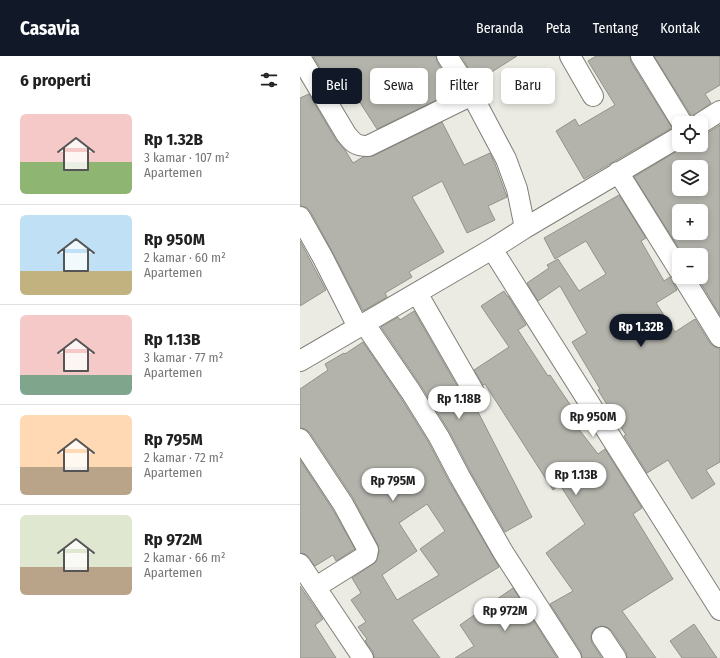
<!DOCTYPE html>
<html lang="id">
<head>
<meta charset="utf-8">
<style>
	:root { --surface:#fff; --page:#f2f2f2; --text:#222; --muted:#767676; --line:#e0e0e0; --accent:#111827 }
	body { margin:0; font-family:"Fira Sans Condensed",sans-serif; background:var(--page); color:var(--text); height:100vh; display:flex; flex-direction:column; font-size:15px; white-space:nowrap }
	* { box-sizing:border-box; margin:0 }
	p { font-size:13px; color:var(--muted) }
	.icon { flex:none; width:22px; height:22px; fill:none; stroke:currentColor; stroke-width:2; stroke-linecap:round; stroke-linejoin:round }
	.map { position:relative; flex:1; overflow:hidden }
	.side { display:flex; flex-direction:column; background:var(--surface); width:300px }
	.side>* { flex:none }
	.guide { position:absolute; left:12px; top:12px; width:348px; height:36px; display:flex; gap:8px }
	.fabs { position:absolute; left:372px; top:60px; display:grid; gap:8px }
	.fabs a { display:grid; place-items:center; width:36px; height:36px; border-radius:6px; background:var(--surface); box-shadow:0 2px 6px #0003; font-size:20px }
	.price { position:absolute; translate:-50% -34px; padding:0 9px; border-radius:14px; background:#fff; color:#222; font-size:13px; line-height:26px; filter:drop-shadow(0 1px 2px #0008) }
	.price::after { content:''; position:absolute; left:50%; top:24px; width:12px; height:9px; margin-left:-6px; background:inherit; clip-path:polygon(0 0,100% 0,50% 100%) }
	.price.current { background:var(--accent); color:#fff }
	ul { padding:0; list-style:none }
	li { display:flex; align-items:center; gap:12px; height:100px; padding:0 20px }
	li+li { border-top:1px solid var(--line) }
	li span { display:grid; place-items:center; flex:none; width:112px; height:80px; border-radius:6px; color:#555 }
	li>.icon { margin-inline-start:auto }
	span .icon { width:48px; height:48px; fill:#fffc; stroke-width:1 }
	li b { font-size:17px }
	h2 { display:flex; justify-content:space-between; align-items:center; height:48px; padding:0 20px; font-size:17px }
	.pill { padding:0 14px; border-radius:6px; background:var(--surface); box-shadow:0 2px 6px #0003; font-size:14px; line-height:36px }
	.pill.current { background:var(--accent); color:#fff }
	header { display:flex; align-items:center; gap:24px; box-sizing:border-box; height:56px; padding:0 20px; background:var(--accent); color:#fff }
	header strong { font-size:19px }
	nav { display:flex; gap:22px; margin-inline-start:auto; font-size:14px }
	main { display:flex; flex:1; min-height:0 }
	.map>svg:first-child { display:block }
	.building { fill:#b3b3ac; stroke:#92928b; fill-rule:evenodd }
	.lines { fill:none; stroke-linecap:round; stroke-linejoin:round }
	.minor-casing { stroke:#7f7f78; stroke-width:22 }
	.minor { stroke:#fff; stroke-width:20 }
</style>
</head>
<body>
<header>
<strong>Casavia</strong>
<nav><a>Beranda</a><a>Peta</a><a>Tentang</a><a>Kontak</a></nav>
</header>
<main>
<section class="side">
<h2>6 properti<svg class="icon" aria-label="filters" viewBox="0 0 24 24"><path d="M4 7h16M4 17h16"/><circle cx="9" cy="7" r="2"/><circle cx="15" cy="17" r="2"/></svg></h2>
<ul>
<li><span style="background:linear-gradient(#f6c9c9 60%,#8fb573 0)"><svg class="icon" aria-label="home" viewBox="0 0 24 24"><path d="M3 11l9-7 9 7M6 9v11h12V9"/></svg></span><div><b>Rp 1.32B</b><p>3 kamar · 107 m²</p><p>Apartemen</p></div></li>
<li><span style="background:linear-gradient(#bfe0f5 70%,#c2b280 0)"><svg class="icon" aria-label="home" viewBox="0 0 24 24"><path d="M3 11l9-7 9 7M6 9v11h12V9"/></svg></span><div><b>Rp 950M</b><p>2 kamar · 60 m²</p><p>Apartemen</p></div></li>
<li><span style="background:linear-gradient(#f6c9c9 75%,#7fa58c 0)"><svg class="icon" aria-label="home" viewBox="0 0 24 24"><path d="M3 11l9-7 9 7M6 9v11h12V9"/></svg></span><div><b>Rp 1.13B</b><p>3 kamar · 77 m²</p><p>Apartemen</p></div></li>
<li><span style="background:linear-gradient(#ffd9b3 65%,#b9a48a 0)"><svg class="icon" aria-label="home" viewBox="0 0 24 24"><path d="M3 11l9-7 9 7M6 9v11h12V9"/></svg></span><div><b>Rp 795M</b><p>2 kamar · 72 m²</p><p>Apartemen</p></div></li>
<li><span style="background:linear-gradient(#dfe7d0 65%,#b9a48a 0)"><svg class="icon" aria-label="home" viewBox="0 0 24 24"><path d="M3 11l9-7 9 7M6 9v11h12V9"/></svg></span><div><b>Rp 972M</b><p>2 kamar · 66 m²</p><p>Apartemen</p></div></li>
</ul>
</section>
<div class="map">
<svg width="420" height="602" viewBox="0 0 420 602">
	<rect width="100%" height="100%" fill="#ebebe4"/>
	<path class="building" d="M13,0H136L137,6L153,30L151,32L153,36L77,73L52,34L38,43Z
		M161,0H217L187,19L182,12L172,18Z
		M296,0H330L331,6L372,72L284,123L256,75L275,63L279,70L315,49L288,5Z
		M354,0H420V29L405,38L411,47L392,61Z
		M9,38L36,84L45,94L53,107L63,101L73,100L142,66L164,109L190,97L195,108L207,141L188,150L195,164L167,177L142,125L112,141L144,196L109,216L112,221L85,237L87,241L63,255L33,197L10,155L6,151L0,150V42Z
		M420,69V259L397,221H401V199H383L334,121L387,89H401V78L407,77ZM379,111H401V133H379ZM379,155H401V177H379Z
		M319,139L346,182L341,185L364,225L370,221L377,234L356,247L375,276L395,263L410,287L415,291L420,292V406L406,414L415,428L392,443L368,404L347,417L324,380L326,379L298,334L300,333L272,286L287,277L260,230L238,245L227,227L249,212L247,209L258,203L279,235L306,218L286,185L255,203L244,182Z
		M0,185L26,234L0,250Z
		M204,235L207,240H208L226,269L218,274L248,320L250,319L280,363L274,367L298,398L305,393L342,452L333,458L373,523L322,555L356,602H327L326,596L312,575L307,571L302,570L295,572L292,576L291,581L292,587L302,602H282L281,596L250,548L273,535L246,497L285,468L260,429L253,434L185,328L183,329L174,314L209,291L181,250Z
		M114,255L168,349L172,353L177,354L232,461L205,476L170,415L149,375L121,330L81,271L98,261L100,264Z
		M63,286L101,342L129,387L150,427L199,511L112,564L140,602H74L73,596L65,585L67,583L58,571L66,566L51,544L61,537L52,522L76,506L79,496L78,489L53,442L10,377L5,373L0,372V333L28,314L25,308L44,297L45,298ZM127,448L145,475L120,493L139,519L97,544L82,519L117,495L99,467Z
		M0,404L33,454L55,493L36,505L33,499L15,510L5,498L0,497Z
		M0,530L23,563L15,569L36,602H0Z
		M213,532L257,602H155L174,590L160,569Z
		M394,568L417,602H382L370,585Z"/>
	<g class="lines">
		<g class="minor-casing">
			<path id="minor" d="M147,0L172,39L206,103L217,133L225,172
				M270,0L293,40
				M341,0L382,67
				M0,1L46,78C53,87 56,90 68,90L172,39
				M401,67L420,55
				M318,116L379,214
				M0,161L23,202L58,271
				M192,193L420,554
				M383,221L420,281
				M117,237L178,343
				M64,267L111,336L139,381L160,421L203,496L271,602
				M0,305L192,193L225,172L379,81
				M0,383L43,448L68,494L67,499L16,531
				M0,508L63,602
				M302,581L316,602"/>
		</g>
		<use href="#minor" class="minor"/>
	</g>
</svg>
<div class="fabs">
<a><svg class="icon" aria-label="locate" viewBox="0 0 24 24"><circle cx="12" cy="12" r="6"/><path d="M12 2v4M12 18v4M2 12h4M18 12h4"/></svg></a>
<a><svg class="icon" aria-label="layers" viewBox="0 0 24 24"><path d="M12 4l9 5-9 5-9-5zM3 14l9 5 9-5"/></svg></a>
<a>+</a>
<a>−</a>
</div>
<b class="price current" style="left:341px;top:292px">Rp 1.32B</b>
<b class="price" style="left:159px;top:364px">Rp 1.18B</b>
<b class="price" style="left:293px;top:382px">Rp 950M</b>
<b class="price" style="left:276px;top:440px">Rp 1.13B</b>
<b class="price" style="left:93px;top:446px">Rp 795M</b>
<b class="price" style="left:205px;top:576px">Rp 972M</b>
<div class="guide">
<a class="pill current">Beli</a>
<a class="pill">Sewa</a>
<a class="pill">Filter</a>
<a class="pill">Baru</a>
</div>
</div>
</main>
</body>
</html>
